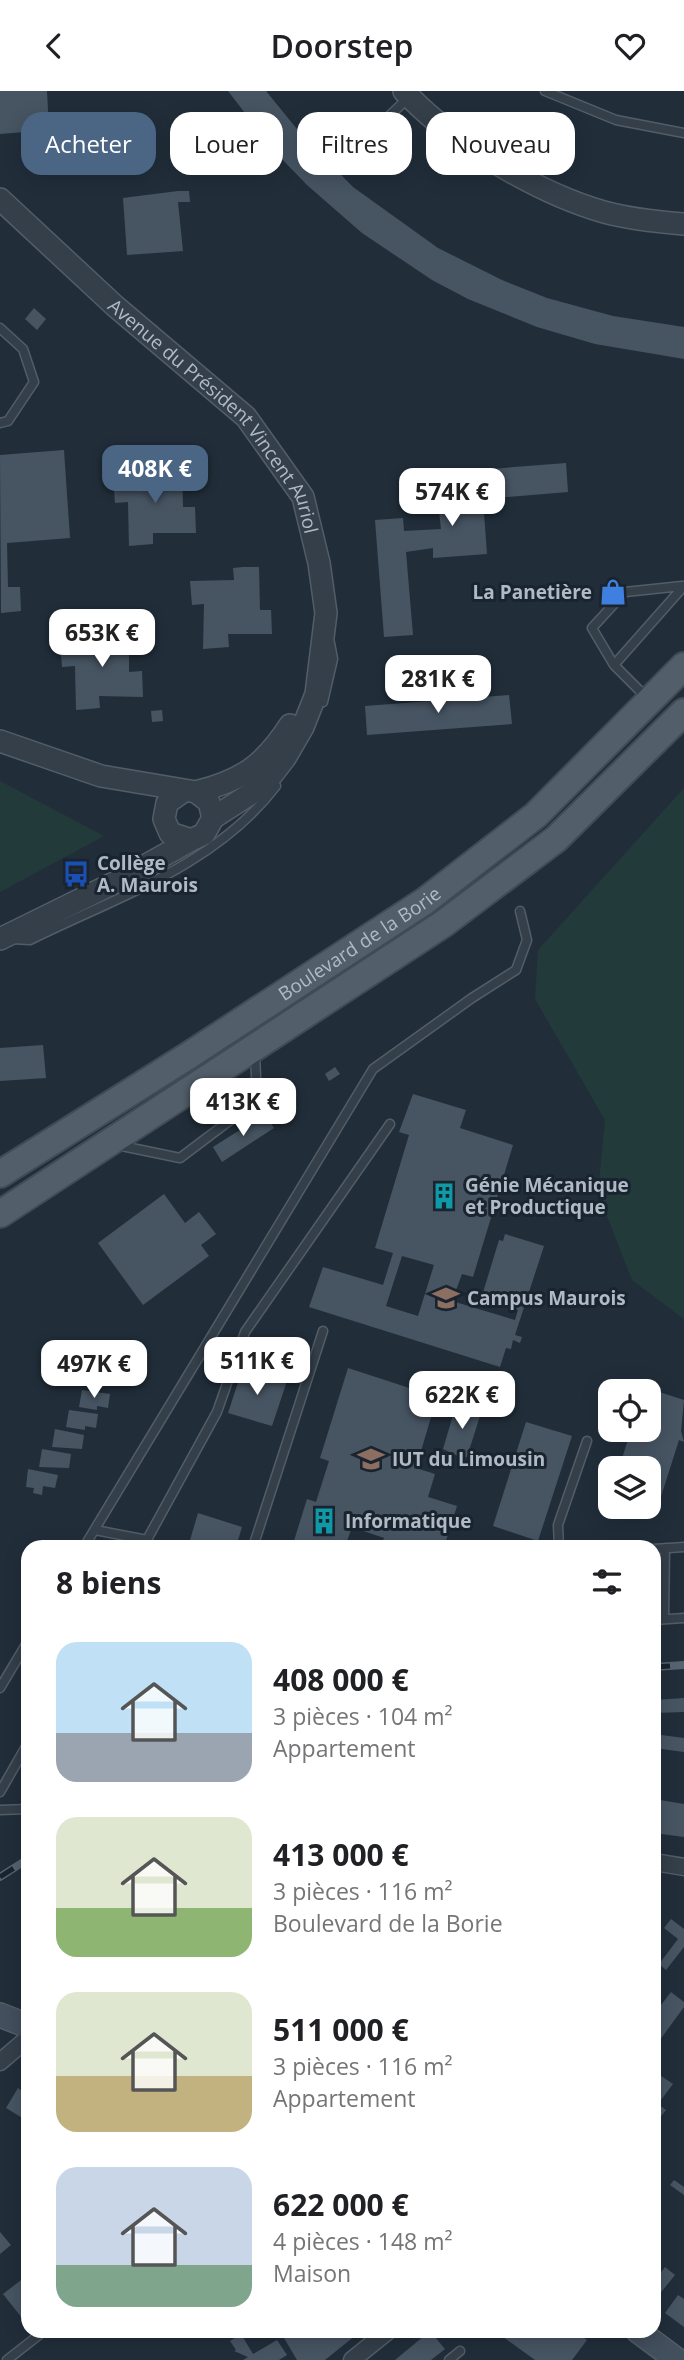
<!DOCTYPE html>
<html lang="fr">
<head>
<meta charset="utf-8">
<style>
	:root { --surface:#fff; --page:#f6f6f6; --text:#202124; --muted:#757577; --accent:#4b6684 }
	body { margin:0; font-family:"Open Sans",sans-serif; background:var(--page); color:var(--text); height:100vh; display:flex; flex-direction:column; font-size:26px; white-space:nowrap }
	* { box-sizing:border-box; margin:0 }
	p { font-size:23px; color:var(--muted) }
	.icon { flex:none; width:38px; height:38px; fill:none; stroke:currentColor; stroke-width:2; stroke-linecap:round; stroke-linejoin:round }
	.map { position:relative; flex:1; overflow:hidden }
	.details { position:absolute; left:21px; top:1449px; width:640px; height:798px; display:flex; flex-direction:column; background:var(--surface); border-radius:21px; box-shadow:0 4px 18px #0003 }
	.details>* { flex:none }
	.guide { position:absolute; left:21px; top:21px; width:642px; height:63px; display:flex; gap:14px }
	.tools { position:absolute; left:598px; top:1288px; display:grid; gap:14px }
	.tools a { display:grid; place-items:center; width:63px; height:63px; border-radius:14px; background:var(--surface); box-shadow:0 4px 18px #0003; font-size:35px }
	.price { position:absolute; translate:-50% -60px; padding:0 16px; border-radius:14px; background:#fff; color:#222; font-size:23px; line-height:46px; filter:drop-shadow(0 2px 4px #0008) }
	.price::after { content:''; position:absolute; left:50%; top:42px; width:21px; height:16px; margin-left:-10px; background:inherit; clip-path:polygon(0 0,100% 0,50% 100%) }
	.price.selected { background:var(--accent); color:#fff }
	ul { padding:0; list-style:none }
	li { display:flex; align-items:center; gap:21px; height:175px; padding:0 35px }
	li span { display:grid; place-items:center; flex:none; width:196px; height:140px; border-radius:21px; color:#555 }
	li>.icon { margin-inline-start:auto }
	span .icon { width:84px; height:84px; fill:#fffc; stroke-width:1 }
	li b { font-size:30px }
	h2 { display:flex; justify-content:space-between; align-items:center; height:84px; padding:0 35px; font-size:30px }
	.chip { padding:0 24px; border-radius:21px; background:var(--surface); box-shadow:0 4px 18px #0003; font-size:24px; line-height:63px }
	.chip.selected { background:var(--accent); color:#fff }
	header { display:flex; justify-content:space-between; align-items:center; height:91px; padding:0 35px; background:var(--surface); font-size:32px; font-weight:600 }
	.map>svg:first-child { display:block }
	.green { fill:#233a3b }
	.building { fill:#475563; fill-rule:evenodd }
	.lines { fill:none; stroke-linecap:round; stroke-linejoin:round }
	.service-casing { stroke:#525d68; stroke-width:11 }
	.minor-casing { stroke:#525d68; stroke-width:19 }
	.tertiary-casing { stroke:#525d68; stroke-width:24 }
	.secondary-casing { stroke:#525d68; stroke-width:26 }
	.primary-casing { stroke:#414b56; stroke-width:30 }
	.service { stroke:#343f4a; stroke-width:8 }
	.minor { stroke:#343f4a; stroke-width:16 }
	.tertiary { stroke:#343f4a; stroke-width:21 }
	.secondary { stroke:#424f5d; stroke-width:23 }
	.primary { stroke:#525e6a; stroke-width:26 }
	.rail-casing { stroke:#566471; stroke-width:8 }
	.rail { stroke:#1a242f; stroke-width:5; stroke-dasharray:16; stroke-linecap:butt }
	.labels { text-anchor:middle; stroke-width:6; stroke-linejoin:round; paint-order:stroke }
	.street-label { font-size:19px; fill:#afbac6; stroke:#1a242f }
	.poi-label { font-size:19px; font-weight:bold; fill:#afbac6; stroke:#1a242f; text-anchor:start }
</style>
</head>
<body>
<header><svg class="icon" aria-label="back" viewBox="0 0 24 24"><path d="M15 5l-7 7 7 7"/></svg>Doorstep<svg class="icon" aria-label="heart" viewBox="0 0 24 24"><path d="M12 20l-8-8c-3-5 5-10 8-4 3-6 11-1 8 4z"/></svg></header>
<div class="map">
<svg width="684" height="2269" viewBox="0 0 684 2269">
	<rect width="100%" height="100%" fill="#212e3a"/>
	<path class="green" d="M0,690L104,745L0,801Z
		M684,697V1228L632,1189L598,1102L605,1029L535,908L538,859Z"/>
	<path class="building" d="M0,0H47L49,39L0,43Z
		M228,0H266L301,43L353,96L438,157L502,189L547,207L613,225L684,236V268L595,253L537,236L468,208L432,189L362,142L307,94L276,62Z
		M178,100H189L190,111H178L183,160L127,164L123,107Z
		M34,217L46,228L37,239L25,228Z
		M64,359L70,447L7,452L8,496H20L21,520L1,522L0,364Z
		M182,372L183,416H195L196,442H153V453L129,455L128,411L115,412L113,386L138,384V392L158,390L157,374Z
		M566,372L568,401L483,408L487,463L433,467V457L406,461L413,544L384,546L375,429L403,427L404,440L441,438L438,411L431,412L428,383Z
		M243,476H259L260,519H271L272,543H228L229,556L203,558L204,513L192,514L190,490L234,489L233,477Z
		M129,537V581L142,580L143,606L99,605L100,617L76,619L75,575L62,576L60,550H105L104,538Z
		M509,604L512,633L367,644L365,615Z
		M162,619L163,630L152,631L151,620Z
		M43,954L46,987L0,990V957Z
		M335,976L340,983L329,990L325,983Z
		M413,1003L466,1019L460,1037L513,1054L473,1186L462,1183L452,1210L515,1229L518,1219L481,1208L499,1149L503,1150L505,1143L544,1155L515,1244L522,1246L520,1252L513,1249L511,1258L506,1257L500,1276L309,1216L323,1176L383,1194L393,1162L375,1157L409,1044L399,1041ZM402,1165L434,1174L418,1225L386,1215Z
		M265,1023L274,1037L222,1071L213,1056Z
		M164,1103L185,1132L199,1121L216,1143L201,1154L209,1165L143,1214L98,1152Z
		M116,1261L128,1278L96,1301L84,1285Z
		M243,1276L287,1290L272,1335L228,1322Z
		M348,1277L437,1306L416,1377L435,1383L428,1406L457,1415L444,1456H380L384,1447L352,1436L345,1456H292L307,1408L316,1411L329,1370L320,1367Z
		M644,1296L684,1309L681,1340L684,1351L679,1349L658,1415L649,1413V1377H619L631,1339H649V1300H643Z
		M82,1299L110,1303L108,1317L97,1315V1319L79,1316Z
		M462,1313L481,1322L467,1366L462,1367L443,1358L456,1314Z
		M69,1319L98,1323L96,1337L85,1335V1339L66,1336Z
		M526,1331L572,1345L538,1450L493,1435Z
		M55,1338L84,1344L82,1358L52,1356Z
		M42,1358L71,1363L69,1377L39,1376Z
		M28,1378L58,1384L55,1397L43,1395L42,1404L33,1402L34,1397L26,1396Z
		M198,1422L242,1436L236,1456H188Z
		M684,1607V1621L654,1622V1609Z
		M654,1643L684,1647V1661L654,1657Z
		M654,1708L684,1713V1746L654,1742Z
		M671,1828L684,1838V1856L666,1879L659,1873L678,1848L664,1837Z
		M671,1901L684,1911V1916L654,1957V1923Z
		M654,1980L673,1993L658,2013L666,2019L654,2034Z
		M18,1997L28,2004V2024L24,2028L6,2017Z
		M674,2089L684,2096V2104L670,2094Z
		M0,2141L11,2154L0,2163Z
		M665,2176L675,2184L654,2210V2182L658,2185Z
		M25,2186L28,2190V2222L22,2227L3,2203Z
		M678,2204L684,2208V2236L665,2222Z
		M284,2240H361L325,2269H297L281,2242Z
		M430,2240L445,2258L431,2269H395Z
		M495,2240H575L587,2249L572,2269H535Z
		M241,2243L253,2263L277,2249L287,2264L279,2269H243L248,2266L234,2260L236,2259L230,2250Z"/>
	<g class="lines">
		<g class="service-casing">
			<path id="service" d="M545,0L616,29L684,42
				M362,51L408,7
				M0,237L23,258L34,291L8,330L0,332
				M614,574L592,537L625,501L682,495
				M646,606L614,574L684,495
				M323,611L333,568L330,552
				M12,848L30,849C117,806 216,774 276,695
				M117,1054L180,1067L257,1009L255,962
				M95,1439L147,1449
				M84,1456L373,978L472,907L516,879L527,849L520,820
				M143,1456L217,1321L245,1241L390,1033
				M253,1456L323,1240
				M559,1456L558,1434L587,1350
				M654,1458L684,1456
				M664,1528L665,1457
				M654,1529L684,1527
				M0,1597L28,1550
				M0,1701L28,1652
				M0,1719L28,1718
				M7,2269L44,2240
				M449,2269L460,2260"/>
		</g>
		<g class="minor-casing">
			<path id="minor" d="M654,1771L684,1776
				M0,1971L28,1947
				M352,2269L388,2240"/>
		</g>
		<g class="tertiary-casing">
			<g id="tertiary">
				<path d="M404,0C451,51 538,102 604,121C629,128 659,131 684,133"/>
				<path id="s1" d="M0,108L115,215L246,326L303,406L319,472L326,522L316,603L303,636L285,667L264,694L213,727"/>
				<path d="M0,650L101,685L196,701L209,711L213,727L204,743L191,749L170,742L164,728L167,712L184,700"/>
				<path d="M196,701C243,689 264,674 290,634"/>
				<path d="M0,848L120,789L191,749"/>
			</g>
		</g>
		<g class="secondary-casing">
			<path id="secondary" d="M0,1924L28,1935
				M638,2240L677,2269"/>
		</g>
		<g class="primary-casing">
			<g id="primary">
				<path id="s2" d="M0,1083L188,965L425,810L536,724L684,575"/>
				<path d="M0,1123L443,833L556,748L684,621"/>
			</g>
		</g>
		<use href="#service" class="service"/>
		<use href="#minor" class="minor"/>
		<use href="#tertiary" class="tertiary"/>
		<use href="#secondary" class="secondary"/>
		<use href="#primary" class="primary"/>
		<g class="rail-casing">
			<path id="rail" d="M654,1576L684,1574
				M0,1786L28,1768"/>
		</g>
		<use href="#rail" class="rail"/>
	</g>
	<defs>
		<g id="shop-bare" transform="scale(2.1)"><path d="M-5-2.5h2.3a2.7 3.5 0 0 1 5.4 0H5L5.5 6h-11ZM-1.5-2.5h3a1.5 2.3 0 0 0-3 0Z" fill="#3f7fe0" stroke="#1a242f" stroke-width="2.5" paint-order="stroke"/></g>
		<g id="bus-bare" transform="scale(2.1)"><path d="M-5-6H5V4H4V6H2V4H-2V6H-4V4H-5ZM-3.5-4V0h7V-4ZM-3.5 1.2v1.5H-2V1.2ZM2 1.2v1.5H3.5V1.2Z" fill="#1a4fb4" stroke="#1a242f" stroke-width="2.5" paint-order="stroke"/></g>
		<g id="building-bare" transform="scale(2.1)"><path d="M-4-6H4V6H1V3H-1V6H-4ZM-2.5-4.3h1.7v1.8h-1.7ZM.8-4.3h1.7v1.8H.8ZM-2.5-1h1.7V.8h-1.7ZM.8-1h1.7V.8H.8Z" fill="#0f9aa8" stroke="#1a242f" stroke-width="2.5" paint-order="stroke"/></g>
		<g id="university-bare" transform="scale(2.1)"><path d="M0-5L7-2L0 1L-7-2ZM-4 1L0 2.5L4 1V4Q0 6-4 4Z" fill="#8d6e63" stroke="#1a242f" stroke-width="2.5" paint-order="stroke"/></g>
	</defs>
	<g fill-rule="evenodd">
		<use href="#shop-bare" x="613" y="501"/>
		<use href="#bus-bare" x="76" y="783"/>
		<use href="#building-bare" x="444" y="1105"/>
		<use href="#university-bare" x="446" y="1207"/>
		<use href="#university-bare" x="371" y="1368"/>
		<use href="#building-bare" x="324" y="1430"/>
	</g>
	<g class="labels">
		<g class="street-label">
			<text dy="7" stroke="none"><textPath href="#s1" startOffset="308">Avenue du Président Vincent Auriol</textPath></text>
			<text dy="7" stroke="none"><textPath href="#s2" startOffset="427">Boulevard de la Borie</textPath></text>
		</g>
		<g class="poi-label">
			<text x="592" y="508" text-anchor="end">La Panetière</text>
			<text x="97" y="779">Collège<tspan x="97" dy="22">A. Maurois</tspan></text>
			<text x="465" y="1101">Génie Mécanique<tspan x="465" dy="22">et Productique</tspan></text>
			<text x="467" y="1214">Campus Maurois</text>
			<text x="392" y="1375">IUT du Limousin</text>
			<text x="345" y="1437">Informatique</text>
		</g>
	</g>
</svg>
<div class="tools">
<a><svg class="icon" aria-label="locate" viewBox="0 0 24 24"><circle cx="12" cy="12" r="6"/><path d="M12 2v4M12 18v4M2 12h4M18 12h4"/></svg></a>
<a><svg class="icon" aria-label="layers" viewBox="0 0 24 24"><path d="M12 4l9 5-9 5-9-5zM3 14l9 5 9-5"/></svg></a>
</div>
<b class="price selected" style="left:155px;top:414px">408K €</b>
<b class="price" style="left:452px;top:437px">574K €</b>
<b class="price" style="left:102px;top:578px">653K €</b>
<b class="price" style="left:438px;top:624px">281K €</b>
<b class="price" style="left:243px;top:1047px">413K €</b>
<b class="price" style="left:257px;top:1306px">511K €</b>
<b class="price" style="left:94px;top:1309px">497K €</b>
<b class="price" style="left:462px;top:1340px">622K €</b>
<div class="guide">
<a class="chip selected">Acheter</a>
<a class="chip">Louer</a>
<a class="chip">Filtres</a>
<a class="chip">Nouveau</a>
</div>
<section class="details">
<h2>8 biens<svg class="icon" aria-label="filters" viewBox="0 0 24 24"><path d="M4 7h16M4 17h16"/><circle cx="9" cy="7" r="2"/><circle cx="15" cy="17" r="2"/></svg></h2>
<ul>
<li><span style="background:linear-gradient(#bfe0f5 65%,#9aa5b1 0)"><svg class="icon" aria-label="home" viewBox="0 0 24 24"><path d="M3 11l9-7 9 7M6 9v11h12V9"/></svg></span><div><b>408 000 €</b><p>3 pièces · 104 m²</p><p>Appartement</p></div></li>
<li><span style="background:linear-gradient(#dfe7d0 65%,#8fb573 0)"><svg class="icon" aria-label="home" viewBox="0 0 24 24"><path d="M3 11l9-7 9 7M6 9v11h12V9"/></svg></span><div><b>413 000 €</b><p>3 pièces · 116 m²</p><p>Boulevard de la Borie</p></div></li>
<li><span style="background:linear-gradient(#dfe7d0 60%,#c2b280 0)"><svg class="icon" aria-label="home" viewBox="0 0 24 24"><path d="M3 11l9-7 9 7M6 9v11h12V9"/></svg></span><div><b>511 000 €</b><p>3 pièces · 116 m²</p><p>Appartement</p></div></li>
<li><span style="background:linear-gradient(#c9d6e8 70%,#7fa58c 0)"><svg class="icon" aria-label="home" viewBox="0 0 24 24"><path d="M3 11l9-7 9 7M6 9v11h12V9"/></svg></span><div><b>622 000 €</b><p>4 pièces · 148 m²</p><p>Maison</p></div></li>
</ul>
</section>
</div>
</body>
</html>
